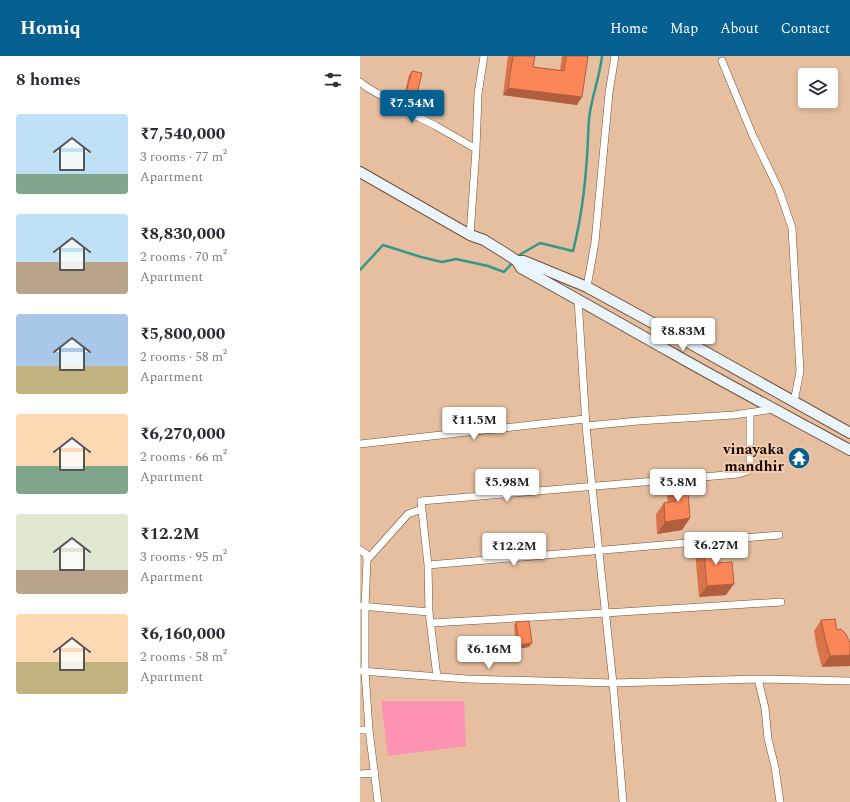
<!DOCTYPE html>
<html lang="en">
<head>
<meta charset="utf-8">
<style>
	:root { --surface:#fff; --page:#f7f7f7; --text:#2b2b33; --muted:#7c7c81; --accent:#055f90 }
	body { margin:0; font-family:Spectral,serif; background:var(--page); color:var(--text); height:100vh; display:flex; flex-direction:column; font-size:15px; white-space:nowrap }
	* { box-sizing:border-box; margin:0 }
	p { font-size:13px; color:var(--muted) }
	.icon { flex:none; width:22px; height:22px; fill:none; stroke:currentColor; stroke-width:2; stroke-linecap:round; stroke-linejoin:round }
	.map { position:relative; flex:1; overflow:hidden }
	.sheet { display:flex; flex-direction:column; background:var(--surface); width:360px }
	.sheet>* { flex:none }
	.controls { position:absolute; left:438px; top:12px; display:grid; gap:8px }
	.controls a { display:grid; place-items:center; width:40px; height:40px; border-radius:4px; background:var(--surface); box-shadow:0 2px 6px #0003; font-size:20px }
	.price { position:absolute; translate:-50% -34px; padding:0 9px; border-radius:4px; background:#fff; color:#222; font-size:13px; line-height:26px; filter:drop-shadow(0 1px 2px #0008) }
	.price::after { content:''; position:absolute; left:50%; top:24px; width:12px; height:9px; margin-left:-6px; background:inherit; clip-path:polygon(0 0,100% 0,50% 100%) }
	.price.current { background:var(--accent); color:#fff }
	ul { padding:0; list-style:none }
	li { display:flex; align-items:center; gap:12px; height:100px; padding:0 16px }
	li span { display:grid; place-items:center; flex:none; width:112px; height:80px; border-radius:4px; color:#555 }
	li>.icon { margin-inline-start:auto }
	span .icon { width:48px; height:48px; fill:#fffc; stroke-width:1 }
	li b { font-size:17px }
	h2 { display:flex; justify-content:space-between; align-items:center; height:48px; padding:0 16px; font-size:17px }
	header { display:flex; align-items:center; gap:24px; box-sizing:border-box; height:56px; padding:0 20px; background:var(--accent); color:#fff }
	header strong { font-size:19px }
	nav { display:flex; gap:22px; margin-inline-start:auto; font-size:14px }
	main { display:flex; flex:1; min-height:0 }
	.map>svg:first-child { display:block }
	.green { fill:#fd92b2 }
	.lines { fill:none; stroke-linecap:round; stroke-linejoin:round }
	.stream { stroke:#359789; stroke-width:2.5 }
	.street-casing { stroke:#715135; stroke-width:8 }
	.secondary-casing { stroke:#715135; stroke-width:12 }
	.street { stroke:#fff; stroke-width:7 }
	.secondary { stroke:#e9f4fd; stroke-width:10 }
	.wall { fill:#d8734c }
	.shaded-wall { fill:#b05e3e }
	.building { fill:#fb8658; stroke:#b05e3e }
	.labels { text-anchor:middle; stroke-width:4; stroke-linejoin:round; paint-order:stroke }
	.poi-label { font-size:15px; font-weight:bold; fill:#170a02; stroke:#f2ccad; text-anchor:end }
</style>
</head>
<body>
<header>
<strong>Homiq</strong>
<nav><a>Home</a><a>Map</a><a>About</a><a>Contact</a></nav>
</header>
<main>
<section class="sheet">
<h2>8 homes<svg class="icon" aria-label="filters" viewBox="0 0 24 24"><path d="M4 7h16M4 17h16"/><circle cx="9" cy="7" r="2"/><circle cx="15" cy="17" r="2"/></svg></h2>
<ul>
<li><span style="background:linear-gradient(#bfe0f5 75%,#7fa58c 0)"><svg class="icon" aria-label="home" viewBox="0 0 24 24"><path d="M3 11l9-7 9 7M6 9v11h12V9"/></svg></span><div><b>₹7,540,000</b><p>3 rooms · 77 m²</p><p>Apartment</p></div></li>
<li><span style="background:linear-gradient(#bfe0f5 60%,#b9a48a 0)"><svg class="icon" aria-label="home" viewBox="0 0 24 24"><path d="M3 11l9-7 9 7M6 9v11h12V9"/></svg></span><div><b>₹8,830,000</b><p>2 rooms · 70 m²</p><p>Apartment</p></div></li>
<li><span style="background:linear-gradient(#a9c7e8 65%,#c2b280 0)"><svg class="icon" aria-label="home" viewBox="0 0 24 24"><path d="M3 11l9-7 9 7M6 9v11h12V9"/></svg></span><div><b>₹5,800,000</b><p>2 rooms · 58 m²</p><p>Apartment</p></div></li>
<li><span style="background:linear-gradient(#ffd9b3 65%,#7fa58c 0)"><svg class="icon" aria-label="home" viewBox="0 0 24 24"><path d="M3 11l9-7 9 7M6 9v11h12V9"/></svg></span><div><b>₹6,270,000</b><p>2 rooms · 66 m²</p><p>Apartment</p></div></li>
<li><span style="background:linear-gradient(#dfe7d0 70%,#b9a48a 0)"><svg class="icon" aria-label="home" viewBox="0 0 24 24"><path d="M3 11l9-7 9 7M6 9v11h12V9"/></svg></span><div><b>₹12.2M</b><p>3 rooms · 95 m²</p><p>Apartment</p></div></li>
<li><span style="background:linear-gradient(#ffd9b3 60%,#c2b280 0)"><svg class="icon" aria-label="home" viewBox="0 0 24 24"><path d="M3 11l9-7 9 7M6 9v11h12V9"/></svg></span><div><b>₹6,160,000</b><p>2 rooms · 58 m²</p><p>Apartment</p></div></li>
</ul>
</section>
<div class="map">
<svg width="490" height="746" viewBox="0 0 490 746">
	<rect width="100%" height="100%" fill="#e5bfa0"/>
	<path class="green" d="M21,645H104L106,690L28,700Z"/>
	<g class="lines">
		<path class="stream" d="M156,202L161,198L180,187L213,195C221,164 225,132 227,100C228,88 228,76 229,63C231,42 240,21 242,0
			M0,214L23,189L61,201L82,206L96,203L128,210L144,216L153,206"/>
		<g class="street-casing">
			<path id="street" d="M362,5L393,80L419,134L432,172L440,315L434,346
				M0,26L8,32L22,40L32,48L76,70L116,93
				M110,179L116,93L118,38L124,0
				M227,231L235,186L249,37L255,0
				M218,243L226,370L232,431L253,627L263,746
				M226,370L278,365L374,359L414,353
				M0,388L225,363
				M0,494L6,498L7,504L5,551V615L9,674L18,746
				M7,504L48,458L62,453
				M68,509L419,479
				M0,550L69,556
				M71,567L245,557L421,546
				M0,615L107,623L253,627L398,623L490,625
				M77,621L69,556L68,509L61,445L378,418L388,415L390,408V357
				M398,623L405,652L408,683L415,711L420,746
				M0,674H9
				M0,718L15,717"/>
		</g>
		<g class="secondary-casing">
			<path id="secondary" d="M0,116L110,179L124,184L148,199L157,205L161,212C212,240 263,269 314,298C372,331 431,362 490,394
				M157,205H164L227,231L333,289L490,377"/>
		</g>
		<use href="#street" class="street"/>
		<use href="#secondary" class="secondary"/>
	</g>
	<path class="wall" d="M148,0H175L173,11L200,14L202,0H228L217,49L143,39Z
		M52,15L54,42L44,40L49,19Z
		M314,424L330,462L322,474L297,478L296,458L304,447H308L306,435Z
		M343,485L357,507L366,539L339,541L335,496Z
		M461,564L477,574L489,585L462,611L457,593L454,575Z
		M156,566L169,591L156,593L154,570Z"/>
	<path class="shaded-wall" d="M148,32L222,41L217,49L143,39Z
		M46,36L57,38L54,42L44,40Z
		M330,462L322,474L297,478L305,466Z
		M374,528L366,539L339,541L347,530Z
		M172,587L169,591L156,593L159,589Z
		M490,599V610L462,611L470,600Z"/>
	<path class="building" d="M153,0H175L173,11L204,15L206,0H228L222,41L148,32Z
		M52,15L62,17L57,38L46,36Z
		M314,424H327L330,462L305,466L304,447L316,445Z
		M357,483V507L372,506L374,528L347,530L343,485Z
		M475,563L477,574L481,573L486,578L489,585L490,586V599L470,600L465,582L461,564Z
		M169,565L172,587L159,589L156,566Z"/>
	<defs>
		<g id="temple-disc" transform="scale(1.15)"><circle r="9.5" fill="#055f90" stroke="#f2ccad"/><path d="M0-6L5-2H3V0L6.5 2.5H4V6H1.5V3h-3V6H-4V2.5H-6.5L-3 0V-2H-5Z" fill="#fff"/></g>
	</defs>
	<g fill-rule="evenodd">
		<use href="#temple-disc" x="439" y="402"/>
	</g>
	<g class="labels">
		<g class="poi-label">
			<text x="424" y="398">vinayaka<tspan x="424" dy="17">mandhir</tspan></text>
		</g>
	</g>
</svg>
<div class="controls">
<a><svg class="icon" aria-label="layers" viewBox="0 0 24 24"><path d="M12 4l9 5-9 5-9-5zM3 14l9 5 9-5"/></svg></a>
</div>
<b class="price current" style="left:52px;top:68px">₹7.54M</b>
<b class="price" style="left:323px;top:296px">₹8.83M</b>
<b class="price" style="left:114px;top:385px">₹11.5M</b>
<b class="price" style="left:147px;top:447px">₹5.98M</b>
<b class="price" style="left:318px;top:447px">₹5.8M</b>
<b class="price" style="left:356px;top:510px">₹6.27M</b>
<b class="price" style="left:154px;top:511px">₹12.2M</b>
<b class="price" style="left:129px;top:614px">₹6.16M</b>
</div>
</main>
</body>
</html>
